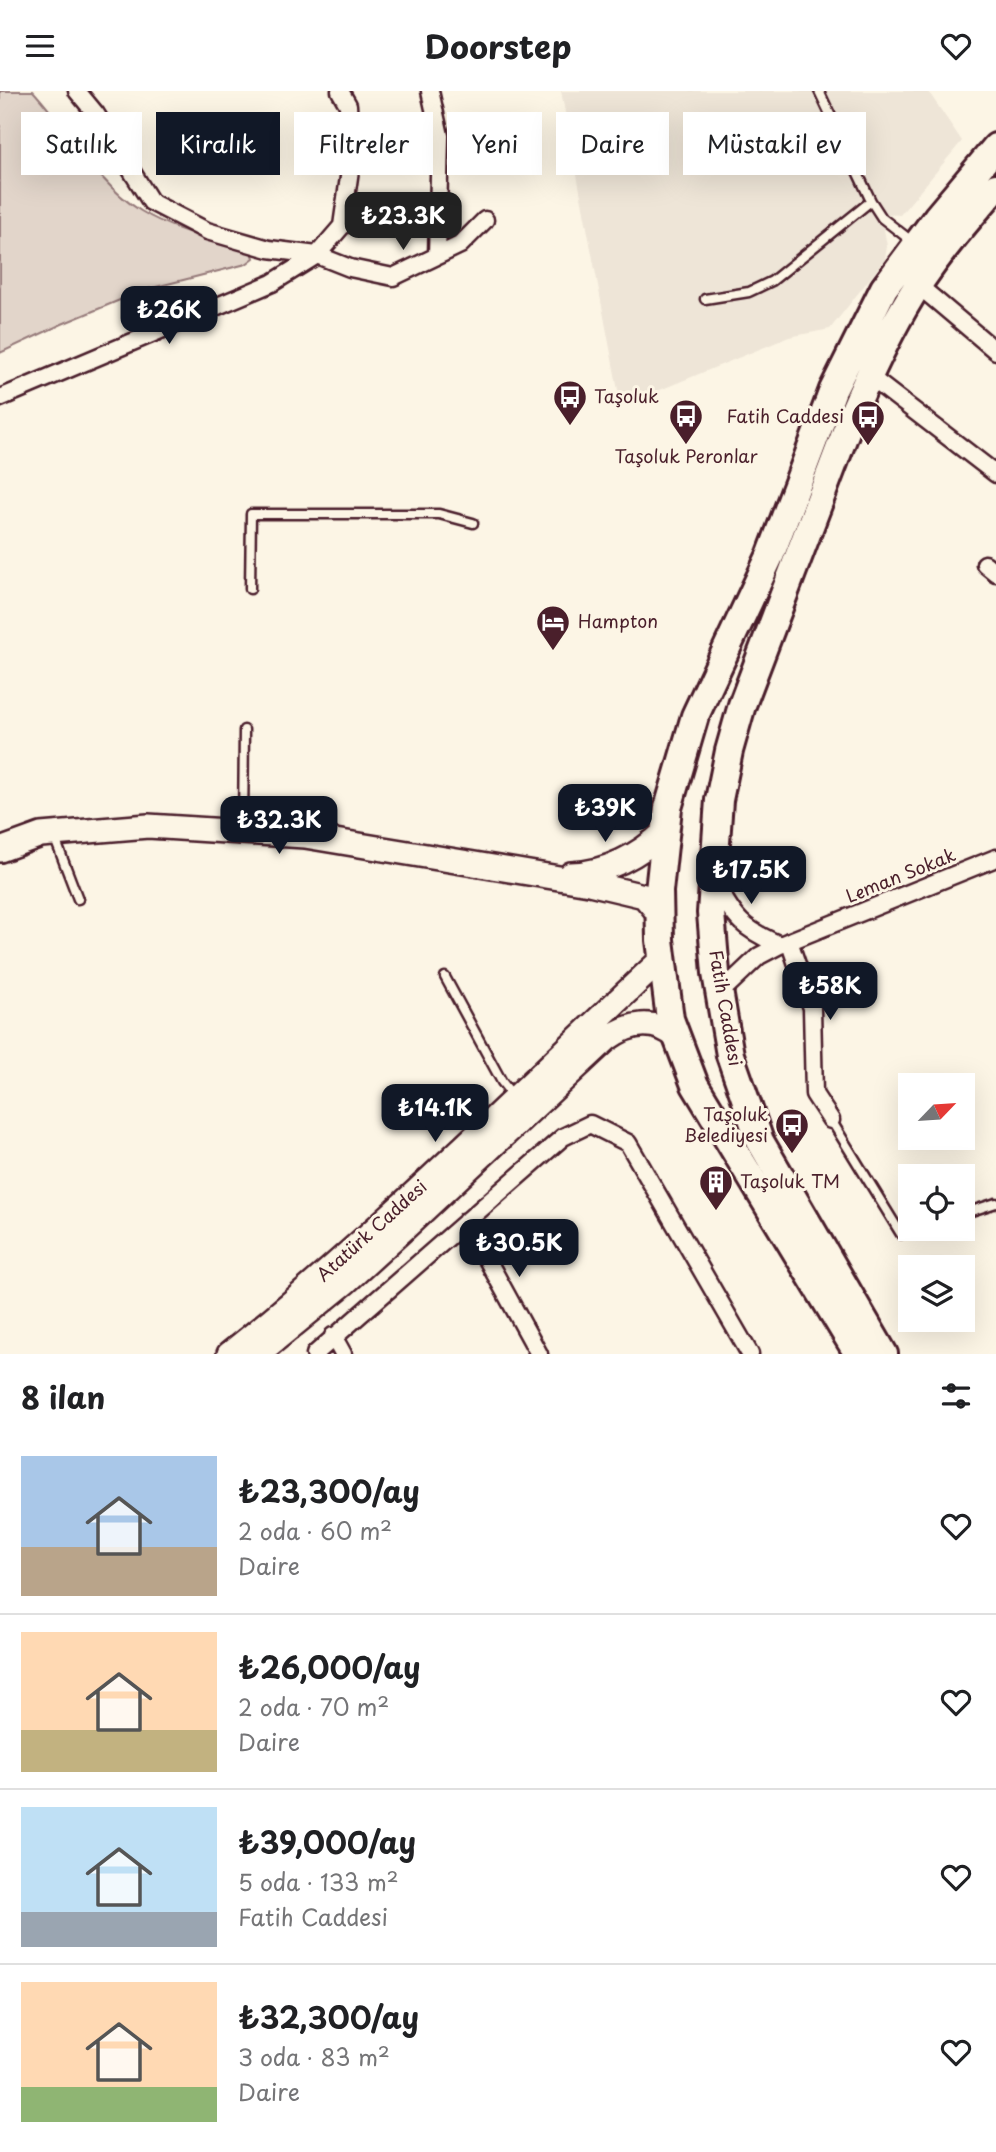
<!DOCTYPE html>
<html lang="tr">
<head>
<meta charset="utf-8">
<style>
	:root { --surface:#fff; --page:#f2f2f2; --text:#202124; --muted:#757577; --line:#e0e0e0; --accent:#111827 }
	body { margin:0; font-family:"Playpen Sans",sans-serif; background:var(--page); color:var(--text); height:100vh; display:flex; flex-direction:column; font-size:26px; white-space:nowrap }
	* { box-sizing:border-box; margin:0 }
	p { font-size:23px; color:var(--muted) }
	.icon { flex:none; width:38px; height:38px; fill:none; stroke:currentColor; stroke-width:2; stroke-linecap:round; stroke-linejoin:round }
	.map { position:relative; height:1263px; overflow:hidden }
	.drawer { display:flex; flex-direction:column; background:var(--surface); flex:1 }
	.drawer>* { flex:none }
	.banner { position:absolute; left:21px; top:21px; width:956px; height:63px; display:flex; gap:14px }
	.needle { width:46px; rotate:65deg }
	.buttons { position:absolute; left:898px; top:982px; display:grid; gap:14px }
	.buttons a { display:grid; place-items:center; width:77px; height:77px; border-radius:0px; background:var(--surface); box-shadow:0 7px 28px #0002; font-size:35px }
	.price { position:absolute; translate:-50% -60px; padding:0 16px; border-radius:14px; background:var(--accent); color:#fff; font-size:23px; line-height:46px; filter:drop-shadow(0 2px 4px #0008) }
	.price::after { content:''; position:absolute; left:50%; top:42px; width:21px; height:16px; margin-left:-10px; background:inherit; clip-path:polygon(0 0,100% 0,50% 100%) }
	.price.active { background:#222; color:#fff }
	ul { padding:0; list-style:none }
	li { display:flex; align-items:center; gap:21px; height:175px; padding:0 21px }
	li+li { border-top:2px solid var(--line) }
	li span { display:grid; place-items:center; flex:none; width:196px; height:140px; border-radius:0px; color:#555 }
	li>.icon { margin-inline-start:auto }
	span .icon { width:84px; height:84px; fill:#fffc; stroke-width:1 }
	li b { font-size:30px }
	h2 { display:flex; justify-content:space-between; align-items:center; height:84px; padding:0 21px; font-size:30px }
	.tag { padding:0 24px; border-radius:0px; background:var(--surface); box-shadow:0 7px 28px #0002; font-size:24px; line-height:63px }
	.tag.active { background:var(--accent); color:#fff }
	header { display:flex; justify-content:space-between; align-items:center; height:91px; padding:0 21px; background:var(--surface); font-size:32px; font-weight:700 }
	.map>svg:first-child { display:block }
	.built { fill:#eee5d7 }
	.green { fill:#e2d5ca; stroke:#967a7a; stroke-width:2 }
	.lines { fill:none; stroke-linecap:round; stroke-linejoin:round }
	.lane-casing { stroke:#4a1f2b; stroke-width:13 }
	.street-casing { stroke:#4a1f2b; stroke-width:21 }
	.secondary-casing { stroke:#4a1f2b; stroke-width:28 }
	.primary-casing { stroke:#4a1f2b; stroke-width:32 }
	.lane { stroke:#fcf5e5; stroke-width:8 }
	.street { stroke:#fcf5e5; stroke-width:16 }
	.secondary { stroke:#fcf5e5; stroke-width:23 }
	.primary { stroke:#fcf5e5; stroke-width:26 }
	.labels { text-anchor:middle; stroke-width:6; stroke-linejoin:round; paint-order:stroke }
	.poi-label { font-size:18px; fill:#4a1f2b; stroke:#fcf5e5; text-anchor:start }
	.street-label { font-size:18px; fill:#4a1f2b; stroke:#fcf5e5 }
</style>
</head>
<body>
<header><svg class="icon" aria-label="menu" viewBox="0 0 24 24"><path d="M4 6h16M4 12h16M4 18h16"/></svg>Doorstep<svg class="icon" aria-label="heart" viewBox="0 0 24 24"><path d="M12 20l-8-8c-3-5 5-10 8-4 3-6 11-1 8 4z"/></svg></header>
<div class="map">
<svg width="996" height="1263" viewBox="0 0 996 1263">
	<rect width="100%" height="100%" fill="#fcf5e5"/>
	<filter id="ink" filterUnits="userSpaceOnUse"><feTurbulence type="fractalNoise" baseFrequency=".0143" numOctaves="2"/><feDisplacementMap in="SourceGraphic" scale="14" xChannelSelector="R" yChannelSelector="G"/><feConvolveMatrix kernelMatrix="1 2 1 2 8 2 1 2 1" color-interpolation-filters="sRGB"/></filter>
	<g filter="url(#ink)">
		<path class="built" d="M561,0H928L962,50L900,124L889,123L882,127L887,155L885,168L830,238L789,246L621,315Z"/>
		<path class="green" d="M0,0H33C69,39 95,91 141,120C176,141 214,148 252,161L254,167L246,173L144,199L62,233L0,262Z"/>
		<g class="lines">
			<g class="lane-casing">
				<path id="lane" d="M819,0L871,110L882,127L914,152
					M705,208L749,201L772,190L871,110
					M250,498L251,423H439L473,432
					M243,738L244,639
					M54,745L78,808
					M445,886L502,991L513,1005
					M831,1029L901,1143L918,1138
					M962,1123L996,1112"/>
			</g>
			<g class="street-casing">
				<path id="street" d="M77,0L96,23L151,111L207,140L269,158L317,164L350,177L393,186L460,154L485,129
					M430,0L440,45L437,165
					M919,195L996,260
					M869,285L996,383
					M0,307L272,192L317,164L342,135L351,72L348,14L340,0
					M985,473L996,482
					M716,793C735,829 743,838 780,854
					M789,850L812,917L814,1003L831,1029
					M720,902L759,865L780,854L996,767
					M466,1130L539,1263
					M333,1245L343,1263
					M315,1263L563,1046L590,1033L628,1052L750,1263"/>
			</g>
			<g class="secondary-casing">
				<path id="secondary" d="M0,759L41,744L148,735L305,745L589,792L644,805L660,824
					M571,783C606,782 640,764 665,740
					M229,1263C381,1141 519,1001 662,868
					M258,1263L346,1191L404,1138L607,948C629,932 654,927 676,946"/>
			</g>
			<g class="primary-casing">
				<path id="primary" d="M858,1263L695,994L670,928L660,849L659,800L668,717L695,625L771,463L833,299L884,197L937,126L996,56
					M884,1263L760,1050L730,964L716,882L711,822L719,709L729,660L742,614L854,319C869,284 885,250 904,217C929,173 963,134 996,96"/>
			</g>
			<use href="#lane" class="lane"/>
			<use href="#street" class="street"/>
			<use href="#secondary" class="secondary"/>
			<use href="#primary" class="primary"/>
		</g>
	</g>
	<defs>
		<g id="bus-pin" transform="scale(1.75)"><path d="M0 17L-7.5 6A9.5 9.5 0 1 1 7.5 6Z" fill="#4a1f2b" stroke="#fcf5e5"/><path d="M-5-6H5V4H4V6H2V4H-2V6H-4V4H-5ZM-3.5-4V0h7V-4ZM-3.5 1.2v1.5H-2V1.2ZM2 1.2v1.5H3.5V1.2Z" fill="#fff"/></g>
		<g id="hotel-pin" transform="scale(1.75)"><path d="M0 17L-7.5 6A9.5 9.5 0 1 1 7.5 6Z" fill="#4a1f2b" stroke="#fcf5e5"/><path d="M-6-4.5h1.5V1H6V5H4.5V3h-9V5H-6ZM-4 0a1.8 1.8 0 1 1 3.6 0ZM.5 0V-2.5h3Q6-2.5 6 0Z" fill="#fff"/></g>
		<g id="building-pin" transform="scale(1.75)"><path d="M0 17L-7.5 6A9.5 9.5 0 1 1 7.5 6Z" fill="#4a1f2b" stroke="#fcf5e5"/><path d="M-4-6H4V6H1V3H-1V6H-4ZM-2.5-4.3h1.7v1.8h-1.7ZM.8-4.3h1.7v1.8H.8ZM-2.5-1h1.7V.8h-1.7ZM.8-1h1.7V.8H.8Z" fill="#fff"/></g>
	</defs>
	<g fill-rule="evenodd">
		<use href="#bus-pin" x="570" y="306"/>
		<use href="#bus-pin" x="686" y="325"/>
		<use href="#bus-pin" x="868" y="326"/>
		<use href="#hotel-pin" x="553" y="531"/>
		<use href="#bus-pin" x="792" y="1034"/>
		<use href="#building-pin" x="716" y="1091"/>
	</g>
	<g class="labels">
		<g class="poi-label">
			<text x="594" y="312">Taşoluk</text>
			<text x="844" y="332" text-anchor="end">Fatih Caddesi</text>
			<text x="686" y="372" text-anchor="middle">Taşoluk Peronlar</text>
			<text x="578" y="537">Hampton</text>
			<text x="768" y="1030" text-anchor="end">Taşoluk<tspan x="768" dy="21">Belediyesi</tspan></text>
			<text x="740" y="1097">Taşoluk TM</text>
		</g>
		<g class="street-label">
			<text transform="translate(901 785) rotate(-22)" y="6">Leman Sokak</text>
			<text transform="translate(725 917) rotate(80)" y="6">Fatih Caddesi</text>
			<text transform="translate(372 1140) rotate(-42)" y="6">Atatürk Caddesi</text>
		</g>
	</g>
</svg>
<div class="buttons">
<a><svg class="needle" viewBox="-14 -14 28 28"><path d="M0-13l5 13h-10z" fill="#e53935"/><path d="M0 13l5-13h-10z" fill="#757577"/></svg></a>
<a><svg class="icon" aria-label="locate" viewBox="0 0 24 24"><circle cx="12" cy="12" r="6"/><path d="M12 2v4M12 18v4M2 12h4M18 12h4"/></svg></a>
<a><svg class="icon" aria-label="layers" viewBox="0 0 24 24"><path d="M12 4l9 5-9 5-9-5zM3 14l9 5 9-5"/></svg></a>
</div>
<b class="price active" style="left:403px;top:161px">₺23.3K</b>
<b class="price" style="left:169px;top:255px">₺26K</b>
<b class="price" style="left:605px;top:753px">₺39K</b>
<b class="price" style="left:279px;top:765px">₺32.3K</b>
<b class="price" style="left:751px;top:815px">₺17.5K</b>
<b class="price" style="left:830px;top:931px">₺58K</b>
<b class="price" style="left:435px;top:1053px">₺14.1K</b>
<b class="price" style="left:519px;top:1188px">₺30.5K</b>
<div class="banner">
<a class="tag">Satılık</a>
<a class="tag active">Kiralık</a>
<a class="tag">Filtreler</a>
<a class="tag">Yeni</a>
<a class="tag">Daire</a>
<a class="tag">Müstakil ev</a>
</div>
</div>
<section class="drawer">
<h2>8 ilan<svg class="icon" aria-label="filters" viewBox="0 0 24 24"><path d="M4 7h16M4 17h16"/><circle cx="9" cy="7" r="2"/><circle cx="15" cy="17" r="2"/></svg></h2>
<ul>
<li><span style="background:linear-gradient(#a9c7e8 65%,#b9a48a 0)"><svg class="icon" aria-label="home" viewBox="0 0 24 24"><path d="M3 11l9-7 9 7M6 9v11h12V9"/></svg></span><div><b>₺23,300/ay</b><p>2 oda · 60 m²</p><p>Daire</p></div><svg class="icon" aria-label="heart" viewBox="0 0 24 24"><path d="M12 20l-8-8c-3-5 5-10 8-4 3-6 11-1 8 4z"/></svg></li>
<li><span style="background:linear-gradient(#ffd9b3 70%,#c2b280 0)"><svg class="icon" aria-label="home" viewBox="0 0 24 24"><path d="M3 11l9-7 9 7M6 9v11h12V9"/></svg></span><div><b>₺26,000/ay</b><p>2 oda · 70 m²</p><p>Daire</p></div><svg class="icon" aria-label="heart" viewBox="0 0 24 24"><path d="M12 20l-8-8c-3-5 5-10 8-4 3-6 11-1 8 4z"/></svg></li>
<li><span style="background:linear-gradient(#bfe0f5 75%,#9aa5b1 0)"><svg class="icon" aria-label="home" viewBox="0 0 24 24"><path d="M3 11l9-7 9 7M6 9v11h12V9"/></svg></span><div><b>₺39,000/ay</b><p>5 oda · 133 m²</p><p>Fatih Caddesi</p></div><svg class="icon" aria-label="heart" viewBox="0 0 24 24"><path d="M12 20l-8-8c-3-5 5-10 8-4 3-6 11-1 8 4z"/></svg></li>
<li><span style="background:linear-gradient(#ffd9b3 75%,#8fb573 0)"><svg class="icon" aria-label="home" viewBox="0 0 24 24"><path d="M3 11l9-7 9 7M6 9v11h12V9"/></svg></span><div><b>₺32,300/ay</b><p>3 oda · 83 m²</p><p>Daire</p></div><svg class="icon" aria-label="heart" viewBox="0 0 24 24"><path d="M12 20l-8-8c-3-5 5-10 8-4 3-6 11-1 8 4z"/></svg></li>
</ul>
</section>
</body>
</html>
